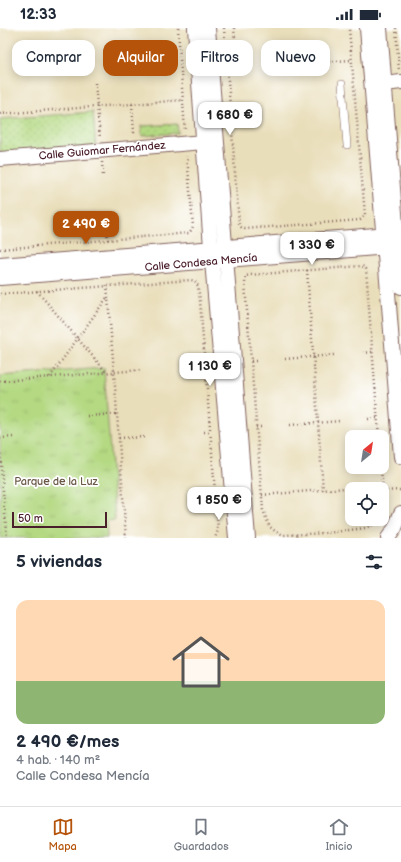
<!DOCTYPE html>
<html lang="es">
<head>
<meta charset="utf-8">
<style>
	:root { --surface:#fff; --page:#f6f6f7; --text:#1f2937; --muted:#747a83; --line:#e0e1e3; --accent:#b45309 }
	body { margin:0; font-family:"Balsamiq Sans",sans-serif; background:var(--page); color:var(--text); height:100vh; display:flex; flex-direction:column; font-size:15px; white-space:nowrap }
	* { box-sizing:border-box; margin:0 }
	p { font-size:13px; color:var(--muted) }
	.icon { flex:none; width:22px; height:22px; fill:none; stroke:currentColor; stroke-width:2; stroke-linecap:round; stroke-linejoin:round }
	.map { position:relative; height:510px; overflow:hidden }
	.sheet { display:flex; flex-direction:column; background:var(--surface); flex:1 }
	.sheet>* { flex:none }
	.guide { position:absolute; left:12px; top:12px; width:377px; height:36px; display:flex; gap:8px }
	.needle { width:26px; rotate:30deg }
	.tools { position:absolute; left:345px; top:402px; display:grid; gap:8px }
	.tools a { display:grid; place-items:center; width:44px; height:44px; border-radius:8px; background:var(--surface); box-shadow:0 2px 10px #0003; font-size:20px }
	.scale { position:absolute; left:12px; bottom:10px; width:95px; box-sizing:border-box; padding-left:4px; border:2px solid #4a1f2b; border-top:0; font-size:11px; line-height:14px; white-space:nowrap; color:#4a1f2b; -webkit-text-stroke:3px #fff; paint-order:stroke }
	.price { position:absolute; translate:-50% -34px; padding:0 9px; border-radius:8px; background:#fff; color:#222; font-size:13px; line-height:26px; filter:drop-shadow(0 1px 2px #0008) }
	.price::after { content:''; position:absolute; left:50%; top:24px; width:12px; height:9px; margin-left:-6px; background:inherit; clip-path:polygon(0 0,100% 0,50% 100%) }
	.price.on { background:var(--accent); color:#fff }
	ul { padding:0; list-style:none }
	li { display:grid; align-content:center; gap:8px; height:212px; padding:0 16px }
	li+li { border-top:1px solid var(--line) }
	li span { display:grid; place-items:center; height:124px; border-radius:12px; color:#555 }
	li>.icon { margin-inline-start:auto }
	span .icon { width:72px; height:72px; fill:#fffc; stroke-width:1 }
	li b { font-size:17px }
	h2 { display:flex; justify-content:space-between; align-items:center; height:48px; padding:0 16px; font-size:17px }
	.tag { padding:0 14px; border-radius:12px; background:var(--surface); box-shadow:0 2px 10px #0003; font-size:14px; line-height:36px }
	.tag.on { background:var(--accent); color:#fff }
	.status { display:flex; justify-content:space-between; align-items:center; height:28px; padding:0 20px; background:var(--surface); direction:ltr }
	.status svg { height:11px; fill:currentColor }
	.dock { display:flex; justify-content:space-around; align-items:center; height:56px; border-top:1px solid var(--line); background:var(--surface); font-size:11px; color:var(--muted) }
	.dock a { display:grid; justify-items:center; gap:2px }
	.dock .on { color:var(--accent) }
	.map>svg:first-child { display:block }
	.grass { fill:url(#grass-dots); stroke:#7f7c56 }
	.park { fill:url(#park-tufts); stroke:#7f7c56 }
	.lines { fill:none; stroke-linecap:round; stroke-linejoin:round }
	.lane-casing { stroke:#82625d; stroke-width:8 }
	.street-casing { stroke:#82625d; stroke-width:16 }
	.path { stroke:#82625d; stroke-width:2.5; stroke-dasharray:1 3; stroke-linecap:butt }
	.lane { stroke:#fff; stroke-width:7 }
	.street { stroke:#fff; stroke-width:14 }
	.labels { text-anchor:middle; stroke-width:3.5; stroke-linejoin:round; paint-order:stroke }
	.street-label { font-size:11px; fill:#4a1f2b; stroke:#fff }
	.park-label { font-size:11px; fill:#6a5745; stroke:#fff }
</style>
</head>
<body>
<div class="status"><b>12:33</b><svg viewBox="0 0 49 12"><path d="M0 12V9h3v3zM5 12V6h3v6zM10 12V3h3v9zM15 12V0h3v12zM26 1h20v11H26zM47 4h2v5h-2z"/></svg></div>
<div class="map">
<svg width="401" height="510" viewBox="0 0 401 510">
	<defs>
		<pattern id="grass-dots" width="8" height="8" patternUnits="userSpaceOnUse"><rect width="8" height="8" fill="#b4d982"/><path d="M2 2h.1M6 6h.1" fill="none" stroke="#9cba70" stroke-width="1.8" stroke-linecap="round"/></pattern>
		<pattern id="park-tufts" width="24" height="20" patternUnits="userSpaceOnUse"><rect width="24" height="20" fill="#b4d982"/><path d="M3 7l-1-3M5 7V3M7 7l1-3M15 17l-1-3M17 17v-4M19 17l1-3" fill="none" stroke="#9cba70"/></pattern>
	</defs>
	<rect width="100%" height="100%" fill="#fff"/>
	<filter id="ink" filterUnits="userSpaceOnUse"><feTurbulence type="fractalNoise" baseFrequency=".025" numOctaves="2"/><feDisplacementMap in="SourceGraphic" scale="8" xChannelSelector="R" yChannelSelector="G"/><feConvolveMatrix kernelMatrix="1 2 1 2 8 2 1 2 1" color-interpolation-filters="sRGB"/></filter>
	<filter id="wash" filterUnits="userSpaceOnUse"><feTurbulence type="fractalNoise" baseFrequency=".012" numOctaves="4" result="noise"/><feDisplacementMap in="SourceGraphic" scale="16" xChannelSelector="R" yChannelSelector="G"/><feGaussianBlur stdDeviation="0.9" result="paint"/><feColorMatrix in="noise" values="0 0 0 0 0 0 0 0 0 0 0 0 0 0 0 0 0 1.4 0 .05"/><feComposite in="paint" operator="in"/></filter>
	<g filter="url(#wash)">
		<rect width="100%" height="100%" fill="#e9deba"/>
		<path class="grass" d="M93,84L96,121L0,129V91Z
			M177,96L178,105L142,108L141,98Z"/>
		<path class="park" d="M104,340L115,492L106,493L107,510H0V348Z"/>
	</g>
	<g filter="url(#ink)">
		<g class="lines">
			<g class="lane-casing">
				<path id="lane" d="M342,56L347,117"/>
			</g>
			<g class="street-casing">
				<path id="street" d="M195,0L212,233L236,510
					M208,0L248,510
					M367,0L401,429
					M380,0L401,259
					M385,56L401,54
					M0,131L204,114
					M0,237L401,205
					M0,250L401,218
					M388,510L395,500L401,485"/>
			</g>
			<path class="path" d="M178,0L185,103
				M224,0L239,196L241,199L245,201L360,192L363,190L365,187L349,0
				M234,0L237,34
				M396,0L399,43
				M285,36L352,32
				M95,55L100,110
				M132,76L134,104L133,106H132
				M0,86L183,72
				M102,134L103,148
				M107,207L108,212
				M0,221L189,205L192,201L193,198L187,128
				M307,242L323,462
				M107,257L114,344L142,342
				M37,263L107,345
				M0,266L191,252L195,253L198,258L200,273L216,476L218,502L215,510
				M363,325L372,324
				M285,331L334,327
				M251,333H256
				M199,338H205
				M50,349L108,268
				M0,353L114,344L126,510
				M87,388L117,386
				M368,391L377,390
				M290,397L340,393
				M256,399H261
				M204,404H210
				M379,409L366,241L364,239L361,238L250,247L246,248L245,252L246,270L263,482L269,498L276,504L284,507L327,505L365,500L372,497L379,491
				M0,410L14,409
				M119,410L147,409
				M0,426L7,510
				M381,439L384,479L382,486
				M383,463L401,462
				M262,467L382,457"/>
			<use href="#lane" class="lane"/>
			<use href="#street" class="street"/>
		</g>
	</g>
	<g class="labels">
		<g class="street-label">
			<text transform="translate(102 122) rotate(-5)" y="4">Calle Guiomar Fernández</text>
			<text transform="translate(201 234) rotate(-5)" y="4">Calle Condesa Mencía</text>
		</g>
		<g class="park-label">
			<text x="56" y="457">Parque de la Luz</text>
		</g>
	</g>
</svg>
<div class="tools">
<a><svg class="needle" viewBox="-14 -14 28 28"><path d="M0-13l5 13h-10z" fill="#e53935"/><path d="M0 13l5-13h-10z" fill="#747a83"/></svg></a>
<a><svg class="icon" aria-label="locate" viewBox="0 0 24 24"><circle cx="12" cy="12" r="6"/><path d="M12 2v4M12 18v4M2 12h4M18 12h4"/></svg></a>
</div>
<div class="scale">50 m</div>
<b class="price" style="left:230px;top:108px">1 680 €</b>
<b class="price on" style="left:86px;top:217px">2 490 €</b>
<b class="price" style="left:312px;top:238px">1 330 €</b>
<b class="price" style="left:210px;top:359px">1 130 €</b>
<b class="price" style="left:219px;top:493px">1 850 €</b>
<div class="guide">
<a class="tag">Comprar</a>
<a class="tag on">Alquilar</a>
<a class="tag">Filtros</a>
<a class="tag">Nuevo</a>
</div>
</div>
<section class="sheet">
<h2>5 viviendas<svg class="icon" aria-label="filters" viewBox="0 0 24 24"><path d="M4 7h16M4 17h16"/><circle cx="9" cy="7" r="2"/><circle cx="15" cy="17" r="2"/></svg></h2>
<ul>
<li><span style="background:linear-gradient(#ffd9b3 65%,#8fb573 0)"><svg class="icon" aria-label="home" viewBox="0 0 24 24"><path d="M3 11l9-7 9 7M6 9v11h12V9"/></svg></span><div><b>2 490 €/mes</b><p>4 hab. · 140 m²</p><p>Calle Condesa Mencía</p></div></li>
</ul>
</section>
<nav class="dock">
<a class="on"><svg class="icon" aria-label="map" viewBox="0 0 24 24"><path d="M3 6l6-2 6 2 6-2v14l-6 2-6-2-6 2zM9 4v14M15 6v14"/></svg>Mapa</a>
<a><svg class="icon" aria-label="saved" viewBox="0 0 24 24"><path d="M7 4h10v16l-5-4-5 4z"/></svg>Guardados</a>
<a><svg class="icon" aria-label="home" viewBox="0 0 24 24"><path d="M3 11l9-7 9 7M6 9v11h12V9"/></svg>Inicio</a>
</nav>
</body>
</html>
